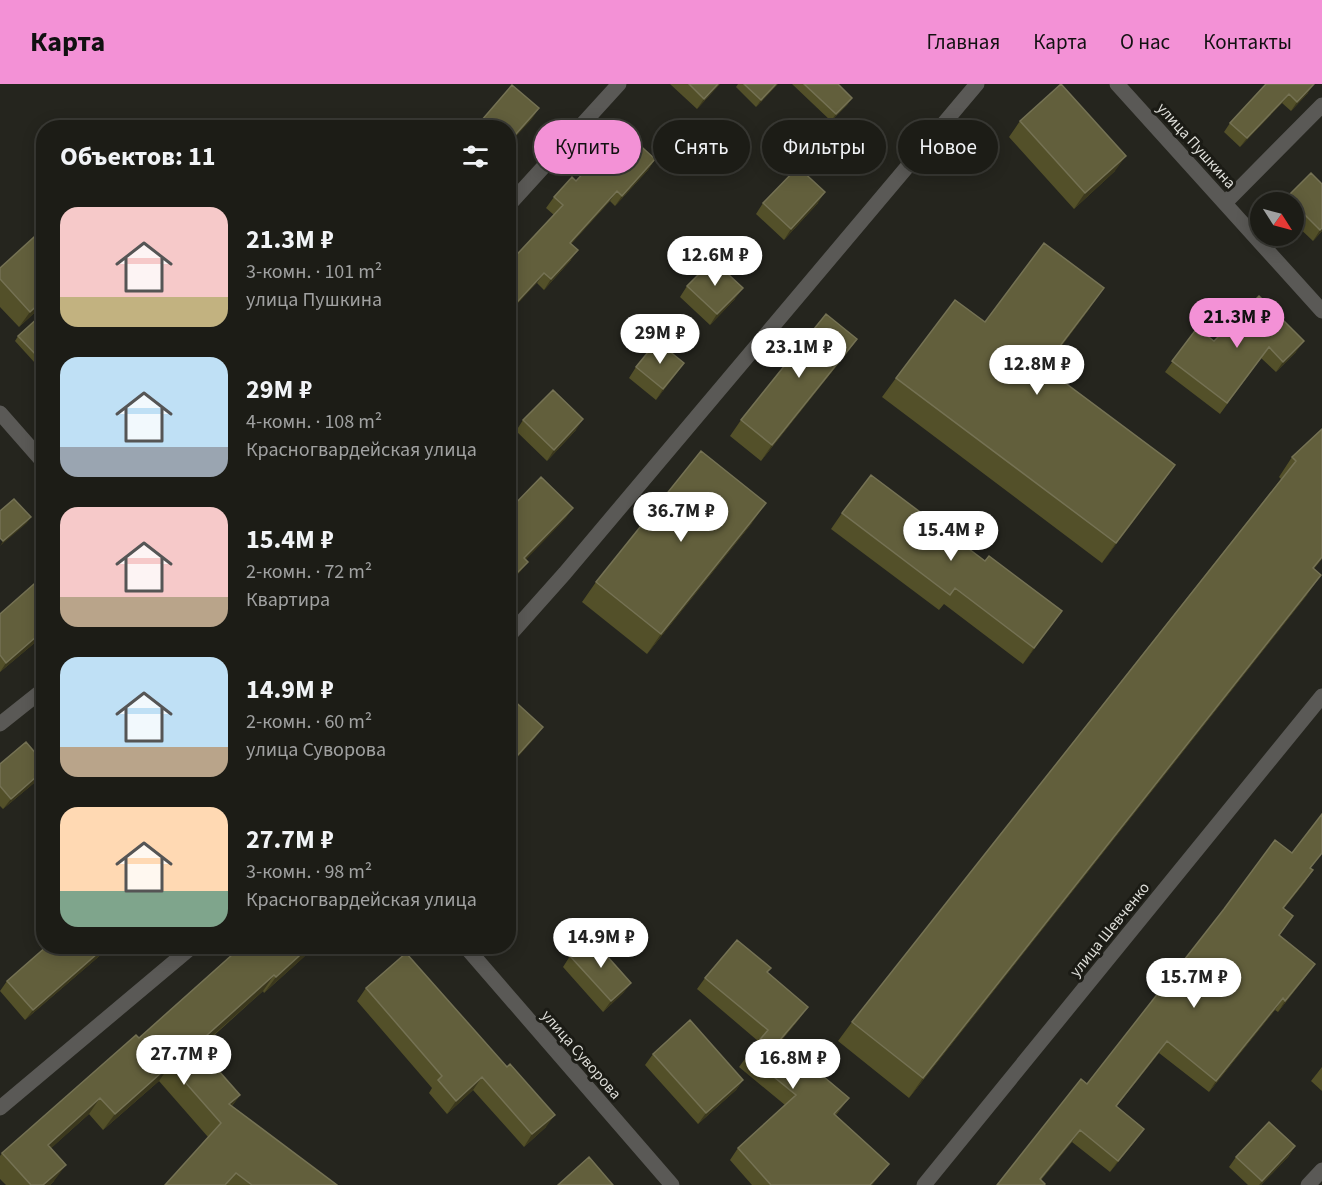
<!DOCTYPE html>
<html lang="ru">
<head>
<meta charset="utf-8">
<style>
	:root { --surface:#1c1c16; --page:#25251f; --text:#f1f3f6; --muted:#a0a1a1; --line:#3a3a35; --accent:#f391d6 }
	body { margin:0; font-family:"Source Sans 3",sans-serif; background:var(--page); color:var(--text); height:100vh; display:flex; flex-direction:column; font-size:22px; white-space:nowrap }
	* { box-sizing:border-box; margin:0 }
	p { font-size:20px; color:var(--muted) }
	.icon { flex:none; width:33px; height:33px; fill:none; stroke:currentColor; stroke-width:2; stroke-linecap:round; stroke-linejoin:round }
	.map { position:relative; flex:1; overflow:hidden }
	.side { position:absolute; left:36px; top:36px; width:480px; height:834px; display:flex; flex-direction:column; background:var(--surface); border-radius:24px; box-shadow:0 3px 15px #0003,0 0 0 2px var(--line) }
	.side>* { flex:none }
	.hud { position:absolute; left:534px; top:36px; width:570px; height:54px; display:flex; gap:12px }
	.needle { width:39px; rotate:126deg }
	.fabs { position:absolute; left:1250px; top:108px; display:grid; gap:12px }
	.fabs a { display:grid; place-items:center; width:54px; height:54px; border-radius:50%; background:var(--surface); box-shadow:0 3px 15px #0003,0 0 0 2px var(--line); font-size:30px }
	.price { position:absolute; translate:-50% -51px; padding:0 14px; border-radius:21px; background:#fff; color:#222; font-size:20px; line-height:39px; filter:drop-shadow(0 2px 3px #0008) }
	.price::after { content:''; position:absolute; left:50%; top:36px; width:18px; height:14px; margin-left:-9px; background:inherit; clip-path:polygon(0 0,100% 0,50% 100%) }
	.price.active { background:var(--accent); color:#111 }
	ul { padding:0; list-style:none }
	li { display:flex; align-items:center; gap:18px; height:150px; padding:0 24px }
	li span { display:grid; place-items:center; flex:none; width:168px; height:120px; border-radius:18px; color:#555 }
	li>.icon { margin-inline-start:auto }
	span .icon { width:72px; height:72px; fill:#fffc; stroke-width:1 }
	li b { font-size:26px }
	h2 { display:flex; justify-content:space-between; align-items:center; height:72px; padding:0 24px; font-size:26px }
	.chip { padding:0 21px; border-radius:27px; background:var(--surface); box-shadow:0 3px 15px #0003,0 0 0 2px var(--line); font-size:21px; line-height:54px }
	.chip.active { background:var(--accent); color:#111 }
	header { display:flex; align-items:center; gap:36px; box-sizing:border-box; height:84px; padding:0 30px; background:var(--accent); color:#111 }
	header strong { font-size:28px }
	nav { display:flex; gap:33px; margin-inline-start:auto; font-size:21px }
	.map>svg:first-child { display:block }
	.lines { fill:none; stroke-linecap:round; stroke-linejoin:round }
	.minor { stroke:#5a5956; stroke-width:15 }
	.wall { fill:#535029 }
	.shaded-wall { fill:#3b381d }
	.building { fill:#625f3c; stroke:#757254; stroke-width:1.5 }
	.labels { text-anchor:middle; stroke-width:6; stroke-linejoin:round; paint-order:stroke }
	.street-label { font-size:16px; fill:#dcdcd7; stroke:#1b1b15 }
</style>
</head>
<body>
<header>
<strong>Карта</strong>
<nav><a>Главная</a><a>Карта</a><a>О нас</a><a>Контакты</a></nav>
</header>
<div class="map">
<svg width="1322" height="1101" viewBox="0 0 1322 1101">
	<rect width="100%" height="100%" fill="#25251e"/>
	<g class="lines">
		<path class="minor" d="M1117,0L1322,227
			M1225,119L1322,21
			M508,122L619,0
			M0,329L44,379
			M508,553L565,489L977,0
			M0,640L44,605
			M465,862L672,1101
			M0,1024L193,862
			M924,1101L1322,612
			M1308,1101L1322,1086"/>
	</g>
	<path class="wall" d="M670,0H720L697,25Z
		M738,0H778L756,23L736,3Z
		M792,0H838L852,14L847,21L831,37Z
		M1266,0L1308,9L1291,27L1282,19L1240,63L1224,48L1230,39Z
		M1020,37L1115,87L1074,125L1009,53Z
		M655,75L648,86L615,122L610,117L571,160V176L544,206L537,199L554,131L546,124L554,113L576,97Z
		M1311,89L1322,100V147L1313,157L1293,138V118H1283L1287,113Z
		M763,119H818L784,156L756,130Z
		M0,184L44,220L19,243L0,223Z
		M687,202L735,215L710,241L680,213Z
		M1259,212L1296,268L1276,288L1261,274L1220,330L1165,288L1197,244L1214,257Z
		M1090,224L1045,284L1175,381L1102,479L882,313L896,294L985,238Z
		M18,252L44,272L35,279L15,257Z
		M857,255L846,270L761,377L730,352L741,336Z
		M684,279L656,316L629,294L636,283Z
		M523,336L576,346L547,377L516,347Z
		M1322,345L1314,485L1307,511L909,1014L838,957L852,938L1281,395L1279,393L1292,373Z
		M842,429L1062,527L1023,580L944,520L939,526L831,445Z
		M752,439L647,570L582,518L596,498Z
		M44,495V551L0,588V530Z
		M0,680L40,694L3,725L0,722Z
		M1311,785L1305,798L1283,825L1279,851L1307,891L1278,928L1275,926L1209,1008L1159,969L1116,1023L1136,1056L1110,1088L1072,1058L1041,1096L997,1101L1087,1000Z
		M44,854V862H111L25,936L0,907L7,897L43,866L39,861Z
		M316,862L264,909L263,907L199,965L240,1011L232,1022L337,1101H165L208,1053L159,997L103,1046L89,1030L51,1064L54,1097L50,1101H6L0,1095V1072L2,1069L139,954Z
		M406,869L546,1043L524,1063L473,1006L447,1030L429,1009L432,1004L357,917L366,904Z
		M570,872L631,899L623,909L603,928L563,883Z
		M767,889L800,934L781,957L849,1014L836,1031L889,1080L872,1101H752L730,1076L738,1064L785,1021L739,983L758,957L697,905L705,894Z
		M653,970L743,996L736,1006L698,1040L645,981Z
		M1322,983V1007L1311,997Z
		M1295,1062L1288,1073L1261,1101H1248L1229,1083L1236,1073Z"/>
	<path class="shaded-wall" d="M718,0H720L697,25L704,15Z
		M776,0H778L756,23L761,16Z
		M1314,0L1308,9L1291,27L1297,18Z
		M1289,10L1282,19L1240,63L1247,54Z
		M852,14L847,21L831,37L836,30Z
		M539,24L532,35L508,61V59Z
		M1126,72L1115,87L1074,125L1085,109Z
		M655,75L648,86L615,122L622,112Z
		M617,107L610,117L563,169L570,159Z
		M825,108L818,119L784,156L791,145Z
		M1322,144V147L1313,157L1320,146Z
		M578,166L571,176L544,206L551,195Z
		M544,189L537,199L508,230V228Z
		M743,204L735,215L710,241L717,230Z
		M1104,204L1090,224L1031,302L1044,283Z
		M44,215V220L19,243L30,228Z
		M857,255L846,270L761,377L772,361Z
		M1304,257L1296,268L1276,288L1283,278Z
		M684,279L677,289L656,316L663,305Z
		M583,335L576,346L547,377L554,366Z
		M1175,381L1161,401L1102,479L1116,459Z
		M766,419L752,439L647,570L661,550Z
		M573,424L566,434L517,485L524,474Z
		M31,433L27,439L0,462L3,457Z
		M1322,473V475L1299,504L1313,484Z
		M528,478L520,488L508,501V498Z
		M1321,491L1307,511L909,1014L923,994Z
		M1062,527L1051,543L1023,580L1034,564Z
		M44,546V551L0,588L6,579Z
		M543,643L535,654L508,684V682Z
		M44,686V688L40,694L3,725L11,715Z
		M1313,786L1305,798L1275,836L1283,824Z
		M106,862H111L25,936L33,926Z
		M310,862H316L264,909L276,893Z
		M1315,880L1307,891L1278,928L1285,917Z
		M274,891L263,907L184,977L196,961Z
		M631,899L623,909L603,928L611,917Z
		M1283,914L1275,926L1209,1008L1216,997Z
		M808,923L800,934L772,968L780,956Z
		M1167,957L1159,969L1108,1033L1116,1022Z
		M170,981L159,997L103,1046L115,1030Z
		M482,993L473,1006L447,1030L456,1017Z
		M743,996L736,1006L698,1040L706,1029Z
		M240,1011L228,1027L229,1020Z
		M100,1014L89,1030L37,1077L48,1061Z
		M849,1014L840,1025L826,1042L834,1030Z
		M555,1031L546,1043L524,1063L532,1050Z
		M1144,1045L1136,1056L1110,1088L1118,1077Z
		M1080,1046L1072,1058L1036,1101Z
		M1295,1062L1288,1073L1261,1101H1259Z
		M889,1080L872,1101H870Z
		M66,1081L54,1097L50,1101H43Z"/>
	<path class="building" d="M689,0H718L704,15Z
		M744,0H776L761,16Z
		M804,0H838L852,14L836,30Z
		M1061,0L1126,72L1085,109L1020,37Z
		M1266,0H1314L1297,18L1289,10L1247,54L1230,39Z
		M512,1L539,24L508,59V44H475Z
		M623,46L655,75L622,112L617,107L570,159L578,166L551,195L544,189L508,228V180L563,121L554,113L572,93L576,97Z
		M798,83L825,108L791,145L763,119Z
		M1311,89L1322,100V144L1320,146L1287,113Z
		M44,144V215L30,228L0,195V184Z
		M1044,159L1104,204L1044,283L1175,381L1116,459L896,294L955,216L985,238Z
		M713,176L743,204L717,230L687,202Z
		M1259,212L1304,257L1283,278L1269,263L1227,319L1172,277L1197,244L1214,257Z
		M826,230L857,255L772,361L741,336Z
		M40,232L44,236V270L39,274L18,252Z
		M657,257L684,279L663,305L636,283Z
		M553,306L583,335L554,366L523,336Z
		M1322,345V473L1313,484L1321,491L923,994L852,938L1296,377L1292,373Z
		M701,367L766,419L661,550L596,498Z
		M871,391L985,477L989,472L1062,527L1034,564L955,504L950,511L842,429Z
		M541,393L573,424L524,474L528,478L508,498V427Z
		M14,415L31,433L3,457L0,454V427Z
		M42,493L44,495V546L6,579L0,571V530Z
		M509,612L543,643L508,682V612Z
		M26,658L44,679V686L11,715L0,702V680Z
		M1322,730V769L1310,784L1313,786L1283,824L1293,832L1279,851L1315,880L1285,917L1283,914L1216,997L1167,957L1116,1022L1144,1045L1118,1077L1080,1046L1040,1095L1045,1100L1044,1101H997L1081,995L1087,1000L1224,825L1275,756L1292,769Z
		M591,854L631,899L611,917L570,872Z
		M737,856L771,884L767,888L808,923L780,956L849,1014L834,1030L889,1080L870,1101H771L738,1064L796,1011L747,971L768,946L705,894Z
		M47,862H106L33,926L7,897Z
		M242,862H310L276,893L274,891L196,961L240,1011L229,1020L337,1101H252L236,1089L225,1101H165L221,1039L170,981L115,1030L100,1014L48,1061L66,1081L43,1101H31L2,1069L136,951L139,954Z
		M406,869L507,983L510,980L555,1031L532,1050L482,993L456,1017L438,996L442,992L366,904Z
		M690,936L743,996L706,1029L653,970Z
		M1269,1038L1295,1062L1262,1097L1236,1073Z
		M589,1073L613,1101H558Z"/>
	<g class="labels">
		<g class="street-label">
			<text transform="translate(1197 61) rotate(48)" y="6">улица Пушкина</text>
			<text transform="translate(1109 845) rotate(-51)" y="6">улица Шевченко</text>
			<text transform="translate(582 970) rotate(49)" y="6">улица Суворова</text>
		</g>
	</g>
</svg>
<div class="fabs">
<a><svg class="needle" viewBox="-14 -14 28 28"><path d="M0-13l5 13h-10z" fill="#e53935"/><path d="M0 13l5-13h-10z" fill="#a0a1a1"/></svg></a>
</div>
<b class="price" style="left:715px;top:203px">12.6M ₽</b>
<b class="price active" style="left:1237px;top:265px">21.3M ₽</b>
<b class="price" style="left:660px;top:281px">29M ₽</b>
<b class="price" style="left:799px;top:295px">23.1M ₽</b>
<b class="price" style="left:1037px;top:312px">12.8M ₽</b>
<b class="price" style="left:681px;top:459px">36.7M ₽</b>
<b class="price" style="left:951px;top:478px">15.4M ₽</b>
<b class="price" style="left:601px;top:885px">14.9M ₽</b>
<b class="price" style="left:1194px;top:925px">15.7M ₽</b>
<b class="price" style="left:184px;top:1002px">27.7M ₽</b>
<b class="price" style="left:793px;top:1006px">16.8M ₽</b>
<div class="hud">
<a class="chip active">Купить</a>
<a class="chip">Снять</a>
<a class="chip">Фильтры</a>
<a class="chip">Новое</a>
</div>
<section class="side">
<h2>Объектов: 11<svg class="icon" aria-label="filters" viewBox="0 0 24 24"><path d="M4 7h16M4 17h16"/><circle cx="9" cy="7" r="2"/><circle cx="15" cy="17" r="2"/></svg></h2>
<ul>
<li><span style="background:linear-gradient(#f6c9c9 75%,#c2b280 0)"><svg class="icon" aria-label="home" viewBox="0 0 24 24"><path d="M3 11l9-7 9 7M6 9v11h12V9"/></svg></span><div><b>21.3M ₽</b><p>3-комн. · 101 m²</p><p>улица Пушкина</p></div></li>
<li><span style="background:linear-gradient(#bfe0f5 75%,#9aa5b1 0)"><svg class="icon" aria-label="home" viewBox="0 0 24 24"><path d="M3 11l9-7 9 7M6 9v11h12V9"/></svg></span><div><b>29M ₽</b><p>4-комн. · 108 m²</p><p>Красногвардейская улица</p></div></li>
<li><span style="background:linear-gradient(#f6c9c9 75%,#b9a48a 0)"><svg class="icon" aria-label="home" viewBox="0 0 24 24"><path d="M3 11l9-7 9 7M6 9v11h12V9"/></svg></span><div><b>15.4M ₽</b><p>2-комн. · 72 m²</p><p>Квартира</p></div></li>
<li><span style="background:linear-gradient(#bfe0f5 75%,#b9a48a 0)"><svg class="icon" aria-label="home" viewBox="0 0 24 24"><path d="M3 11l9-7 9 7M6 9v11h12V9"/></svg></span><div><b>14.9M ₽</b><p>2-комн. · 60 m²</p><p>улица Суворова</p></div></li>
<li><span style="background:linear-gradient(#ffd9b3 70%,#7fa58c 0)"><svg class="icon" aria-label="home" viewBox="0 0 24 24"><path d="M3 11l9-7 9 7M6 9v11h12V9"/></svg></span><div><b>27.7M ₽</b><p>3-комн. · 98 m²</p><p>Красногвардейская улица</p></div></li>
</ul>
</section>
</div>
</body>
</html>
